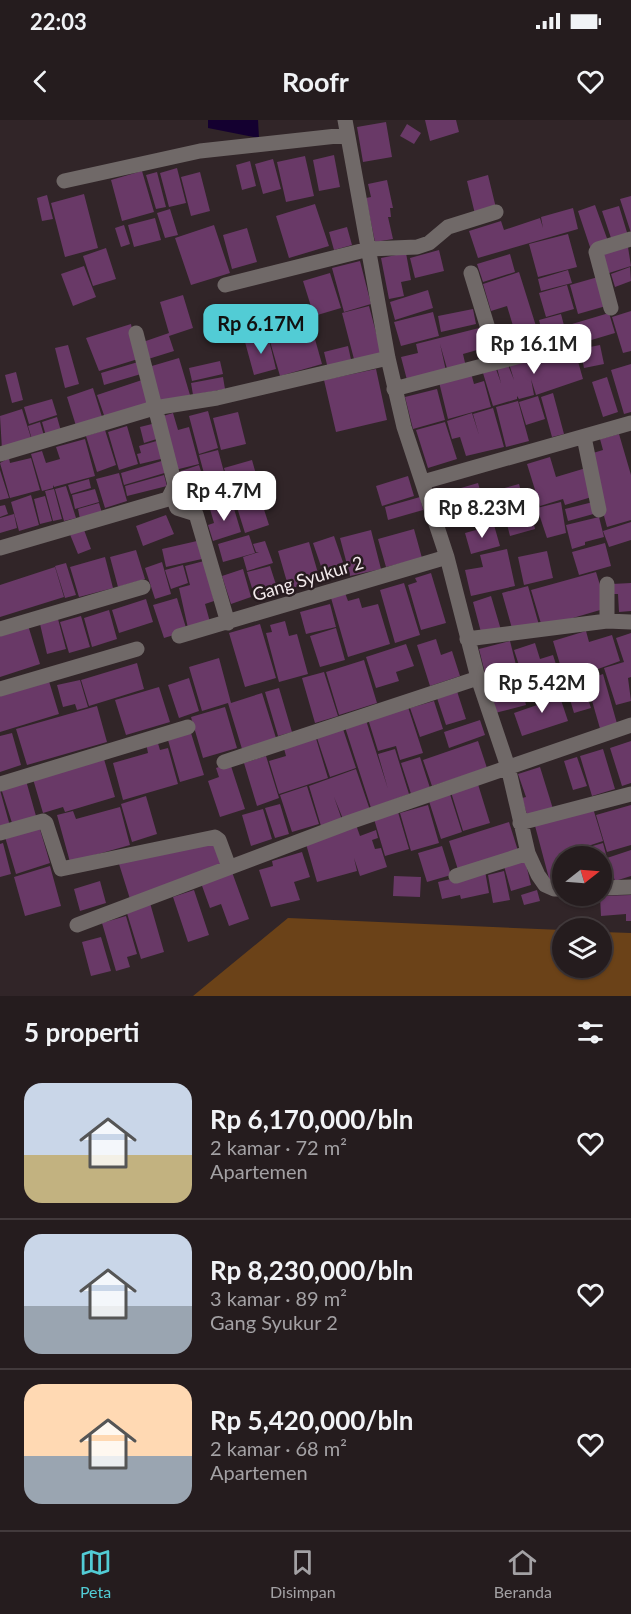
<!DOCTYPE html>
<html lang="id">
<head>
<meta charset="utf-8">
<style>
	:root { --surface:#251c1e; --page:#31292b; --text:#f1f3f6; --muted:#a3a1a4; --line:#423a3c; --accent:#52ccd5 }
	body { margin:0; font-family:Lato,sans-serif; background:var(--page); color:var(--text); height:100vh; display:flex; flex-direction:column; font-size:22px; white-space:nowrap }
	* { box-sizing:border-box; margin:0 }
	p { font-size:20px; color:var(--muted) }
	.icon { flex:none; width:33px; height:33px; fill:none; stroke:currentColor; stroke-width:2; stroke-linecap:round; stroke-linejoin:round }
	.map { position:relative; height:876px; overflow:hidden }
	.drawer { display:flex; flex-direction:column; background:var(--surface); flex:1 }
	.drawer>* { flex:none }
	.needle { width:39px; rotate:73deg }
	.fabs { position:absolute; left:552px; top:726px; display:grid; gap:12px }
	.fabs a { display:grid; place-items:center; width:60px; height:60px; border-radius:50%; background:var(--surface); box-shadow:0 2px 4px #0004,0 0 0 2px var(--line); font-size:30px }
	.price { position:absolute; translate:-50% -51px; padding:0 14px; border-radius:12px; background:#fff; color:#222; font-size:20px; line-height:39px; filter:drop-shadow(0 2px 3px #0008) }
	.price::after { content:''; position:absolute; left:50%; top:36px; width:18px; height:14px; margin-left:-9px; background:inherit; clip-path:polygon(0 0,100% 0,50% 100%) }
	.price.current { background:var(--accent); color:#111 }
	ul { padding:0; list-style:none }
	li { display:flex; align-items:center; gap:18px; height:150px; padding:0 24px }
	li+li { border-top:2px solid var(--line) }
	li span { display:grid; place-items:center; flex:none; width:168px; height:120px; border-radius:18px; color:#555 }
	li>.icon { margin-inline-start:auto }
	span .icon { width:72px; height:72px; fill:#fffc; stroke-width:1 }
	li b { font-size:26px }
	h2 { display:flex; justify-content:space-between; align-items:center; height:72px; padding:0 24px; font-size:26px }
	.status { display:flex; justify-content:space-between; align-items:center; height:42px; padding:0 30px; background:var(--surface); direction:ltr }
	.status svg { height:16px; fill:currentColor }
	header { display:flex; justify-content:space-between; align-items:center; height:78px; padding:0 24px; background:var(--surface); font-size:27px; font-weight:700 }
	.menu { display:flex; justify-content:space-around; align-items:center; height:84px; border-top:2px solid var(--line); background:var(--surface); font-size:16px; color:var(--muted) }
	.menu a { display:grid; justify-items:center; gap:3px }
	.menu .current { color:var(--accent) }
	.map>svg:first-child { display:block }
	.green { fill:#6b4218 }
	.water { fill:#140030 }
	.building { fill:#693967 }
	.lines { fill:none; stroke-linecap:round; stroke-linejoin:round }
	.minor { stroke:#706968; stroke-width:15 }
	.labels { text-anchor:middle; stroke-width:5; stroke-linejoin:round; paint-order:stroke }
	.street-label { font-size:18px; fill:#f3eaec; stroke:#271b1f }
</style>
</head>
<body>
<div class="status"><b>22:03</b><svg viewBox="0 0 49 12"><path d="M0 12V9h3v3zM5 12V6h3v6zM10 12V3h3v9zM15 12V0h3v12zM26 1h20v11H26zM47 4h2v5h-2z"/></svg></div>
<header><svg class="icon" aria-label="back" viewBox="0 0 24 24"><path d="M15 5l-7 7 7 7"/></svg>Roofr<svg class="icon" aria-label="heart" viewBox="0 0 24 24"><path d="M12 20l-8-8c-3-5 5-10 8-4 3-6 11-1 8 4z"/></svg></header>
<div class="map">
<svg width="631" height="876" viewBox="0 0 631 876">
	<rect width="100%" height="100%" fill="#312528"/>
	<path class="green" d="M288,798L562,810V848H602V812L631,813V876H193Z"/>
	<path class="water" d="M208,0H258L259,18L208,8Z"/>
	<path class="building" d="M425,0H456L459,12L430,21Z
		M386,2L392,37L363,42L357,7Z
		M407,4L421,13L414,24L400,16Z
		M334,35L340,67L319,71L313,40Z
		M305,36L314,76L286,82L277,42Z
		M273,39L281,69L263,74L255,44Z
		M250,41L256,66L242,70L236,45Z
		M177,48L186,83L169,87L160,53Z
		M142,51L154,92L122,101L111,60Z
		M157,52L166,87L156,89L146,55Z
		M200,52L210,91L191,96L181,57Z
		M488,55L496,88L475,94L467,61Z
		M387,60L393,88H390L391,97H388L393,119L375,122L366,78L371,77L368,64Z
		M84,74L98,128L65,137L51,83Z
		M47,75L53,99L42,101L37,78Z
		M631,76V113L620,79Z
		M315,84L329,126L289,138L276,96Z
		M595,85L609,124L591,130L578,91Z
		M619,86L629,119L613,124L602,91Z
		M573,88L578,109L478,138L469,111L501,101L504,110L540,98L543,108L541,97Z
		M170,89L178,115L165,118L157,93Z
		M155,98L161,120L134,127L128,105Z
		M124,105L130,124L121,127L115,108Z
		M214,105L230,153L191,165L175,118Z
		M347,107L352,125L334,130L329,112Z
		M247,108L257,142L232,149L223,115Z
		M568,114L577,147L538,157L529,124Z
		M628,127L631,146L609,153L603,134Z
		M106,128L116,159L93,166L83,136Z
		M439,130L444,151L415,158L410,138Z
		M406,133L411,160L401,162L404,176L389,179L381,138Z
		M510,134L515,152L483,162L477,144Z
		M360,141L371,184L344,192L332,148Z
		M84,146L96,177L73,186L61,154Z
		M630,147L631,161L615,167L611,154Z
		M568,150L572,163L541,171L538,159Z
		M519,152L541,222L520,229L507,186L491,191L483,164Z
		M330,153L341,188L314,196L303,161Z
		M598,157L606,186L578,194L570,165Z
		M567,165L574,189L546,197L539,173Z
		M428,170L433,188L395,200L390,182Z
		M183,175L193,208L169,216L174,231L145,240L140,223L169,213L160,182Z
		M369,186L382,235L355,243L342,193Z
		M473,189L476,204L441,212L438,196Z
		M631,191V231L623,233L612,197Z
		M433,192L439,216L401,226L394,202Z
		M609,193L615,213L578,224L572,204Z
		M561,194L567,217L545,223L539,200Z
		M131,204L138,239L99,251L86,218Z
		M311,205L322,244L280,256L269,218Z
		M479,208L484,228L463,234L466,247L448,252L440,224L446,251L407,260L401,237L418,233L416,224Z
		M268,216L276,249L254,255L245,222Z
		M573,224L583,259L536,275L531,259L534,275L519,279L517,276V279L493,286L483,253L496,249L501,263L497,248L508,245L514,260L508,240Z
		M68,225L79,264L65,268L55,228Z
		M600,225L604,244L584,248L580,229Z
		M348,226L352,244L328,249L324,232Z
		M179,238L190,275L155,285L145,248Z
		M220,241L223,254L192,261L189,248Z
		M138,242L141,254L104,265L101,253Z
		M631,244V292L624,294L611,250Z
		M376,249L387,300L336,312L324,260Z
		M16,252L23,280L12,283L5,255Z
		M471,253L474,264L484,261L491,287L448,299L439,262Z
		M223,257L225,269L193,275L191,263Z
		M607,257L618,292L603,297L592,262Z
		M142,260L150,283L105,298L97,275Z
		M93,268L103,300L77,309L67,277Z
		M437,269L445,300L413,309L405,277Z
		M553,273L564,314L552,317L541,277Z
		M538,276L545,299L526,305L519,282Z
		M52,279L57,295L29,304L24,287Z
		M518,281L529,321L506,327L496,287Z
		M493,288L504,327L466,336L460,317L452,319L447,301L472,293L479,315L473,294Z
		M22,289L32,321L2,330L0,296Z
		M208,291L218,328L199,334L189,296Z
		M238,292L246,324L221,330L213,298Z
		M173,293L178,310L189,307L199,344L175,350L160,297Z
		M57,297L61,311L46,316L42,302Z
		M40,302L45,319L33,323L28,306Z
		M445,302L457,339L428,348L416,310Z
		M156,303L160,318L144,323L140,307Z
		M127,306L138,344L119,350L108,312Z
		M105,310L116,345L97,352L86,316Z
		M619,314L631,355V400L607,407L600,381L593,333L603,330L600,319Z
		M85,319L95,356L54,367L53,365V368L42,371L31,334L42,331L46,343L60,339L56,327Z
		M160,320L165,338L140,344L137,334L141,333L139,326Z
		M218,330L227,363L208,368L199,335Z
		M550,337L556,357L586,348L595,376L565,385L563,379L540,386L527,344Z
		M9,338L10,343L31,338L40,370L10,378L0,343Z
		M165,340L168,352L124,365L121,353Z
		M252,340L261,372L233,380L224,348Z
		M199,345L210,379L185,386L175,353Z
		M0,350L9,378L0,380Z
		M119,353L127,381L105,388L96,359Z
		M164,355L167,366L127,376L125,366Z
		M408,356L414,376L382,386L376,366Z
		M89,359L91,368L71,374L68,365Z
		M478,363L486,390L462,396L454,370Z
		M519,364L524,383L509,388L529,383L535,409L510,416L503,389L488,393L483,374Z
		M66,366L76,398L64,401L55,369Z
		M54,369L62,399L53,401L45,371Z
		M95,369L99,382L75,389L72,375Z
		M259,374L269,405L245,413L235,381Z
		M31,375L39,405L19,411L11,382Z
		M45,376L52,401L40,404L34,379Z
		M420,377L423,390L388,400L385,387Z
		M232,382L241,412L213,421L208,405L214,403L210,389Z
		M561,382L566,413L547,418L537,388Z
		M593,382L597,393L568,401L565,389Z
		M99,383L102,393L80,399L78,389Z
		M5,385L8,394L0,397V386Z
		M14,394L17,408L0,413V398Z
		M166,395L174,414L143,426L136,406Z
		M599,397L604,417L585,422V425L572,429L566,405Z
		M631,402V420L609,427L603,411Z
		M494,405L500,426L471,434L465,413Z
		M83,407L91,429L78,434L69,412Z
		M414,409L422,438L386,447L378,419Z
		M371,410L381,449L350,456L340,418Z
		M249,415L255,433L223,442L218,424Z
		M334,416L346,451L325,458L313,423Z
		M197,421L202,439L166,447L162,429Z
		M265,421L273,443L247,451L243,437L259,432H256L253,424Z
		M309,422L320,460L289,469L278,431Z
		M605,423L611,446L579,455L572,432Z
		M507,429L515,466L471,476L465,450L483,447L480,435Z
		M136,430L145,459L118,467L110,437Z
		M547,431L553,458L524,465L518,437Z
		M105,437L113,468L79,477L70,447Z
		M204,441L214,481L205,484L210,502L188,508L179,468L190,465L185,446Z
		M162,442L171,474L155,479L145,448Z
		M66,443L76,475L65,478L55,446Z
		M183,445L188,463L171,469L165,450Z
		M270,446L279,474L256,481L247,452Z
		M55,447L64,477L0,497V465Z
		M243,449L251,477L231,484L222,456Z
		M596,452L607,488L542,507L531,470Z
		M431,453L446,503L421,510L408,465L417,462L415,458Z
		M404,463L420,515L395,523L380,470Z
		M631,463V491L619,492L618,474H612V464Z
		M528,466L539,505L513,512L502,473Z
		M345,473L348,481L359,478L362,488L378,484L390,524L348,537L331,478Z
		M491,476L501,510L482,516L473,482Z
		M177,478L187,511L164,518L153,485Z
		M146,479L153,502L119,513L112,490Z
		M330,484L336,507L306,514L300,492Z
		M109,490L117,519L92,527L84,498Z
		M81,496L90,527L69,533L60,502Z
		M58,499L66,529L47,534L40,504Z
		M285,501L289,516L297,514L308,554L279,562L266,513L272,512L270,505Z
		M27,502L40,544L0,557V510Z
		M260,504L276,558L245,567L229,513Z
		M336,508L345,540L320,547L310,516Z
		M586,511L589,522L612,515L620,541L565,561L553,521Z
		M631,513V557L628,558L631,581L616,585L604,548L624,542L616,518Z
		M436,519L441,535L452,531L460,556L430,566L417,525Z
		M510,521L526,585L495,593L479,529Z
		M535,523L540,539L553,535L561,560L527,570L514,530Z
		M406,524L414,546L396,552L399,561L376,568L366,537Z
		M219,538L231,583L262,573L276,618L242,629L228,583L202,591L189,547Z
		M364,540L377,583L339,595L326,552Z
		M137,543L144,569L89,586L81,560Z
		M324,552L338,596L315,603L302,558Z
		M603,554L618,607L601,612L586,560Z
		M48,558L59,594L0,612V573Z
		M189,558L199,591L179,598L168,565Z
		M80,560L88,587L77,590L75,584L63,587L57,565Z
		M582,561L591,588L574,593L566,566Z
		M159,567L170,602L126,615L115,580Z
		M279,568L292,612L278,616L265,572Z
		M456,568L466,599L446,605L436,575Z
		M557,568L568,601L522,616L514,593L540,584L537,575Z
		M434,581L443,609L420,617L410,588Z
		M407,584L423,633L400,640L396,626L378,631L368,599Z
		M97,586L107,622L27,645L16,609Z
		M225,587L237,628L203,638L191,597Z
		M365,597L388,669L378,634L395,629L409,674L371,688L344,604Z
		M480,600L485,615L449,628L444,612Z
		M342,606L356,648L330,657L316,615Z
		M12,613L21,645L0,652V616Z
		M191,613L204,655L180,662L168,620Z
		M315,615L328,658L279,674L269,641L286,636L283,625Z
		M157,620L160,630L168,628L178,664L123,680L113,643L148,633L146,623Z
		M478,621L487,648L432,666L423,640Z
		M631,621V663L622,666L610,628Z
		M603,629L615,669L592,676L580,636Z
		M266,636L279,678L257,686L244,643Z
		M420,637L431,671L412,677L401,643Z
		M577,637L587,666L573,670L564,641Z
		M104,639L115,677L65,692L63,687L43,693L33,659Z
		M230,643L245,689L220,697L208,661L219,657L216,648Z
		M540,647L553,689L528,698L522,678L526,677L518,654Z
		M356,649L370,690L343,699L334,677L342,700L321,706L309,666Z
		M25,657L36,696L12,703L0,665Z
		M477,661L490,703L463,711L450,669Z
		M307,666L319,704L292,712L280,675Z
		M0,670L10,706L0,709Z
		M449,671L462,712L441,719L428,678Z
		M146,676L157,714L132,722L121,684Z
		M280,684L289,714L275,718L265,688Z
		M428,685L439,723L411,731L400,693Z
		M592,685L603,721L558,736L603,723L607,738L631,730V756L615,761L612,752L602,755V736H562V763L551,766L534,702Z
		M631,685V725L607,732L596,695Z
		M120,687L130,725L70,742L57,695L73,691L76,699Z
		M263,689L272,719L251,726L242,695Z
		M398,692L409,729L385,736L374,699Z
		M355,702L360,716L376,710L378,718L372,720L375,729L381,728L387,747L360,756L354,738L357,751L317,762L306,724Z
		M509,702L519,734L459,753L449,721Z
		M39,706L50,743L16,754L5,717Z
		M215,718L224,747L130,779L119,744Z
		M3,723L11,754L0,757V724Z
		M442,726L451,755L427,762L418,733Z
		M302,732L310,757L294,762L300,780L271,787L259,750L273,746L272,741Z
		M525,740L531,765L511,771L504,746Z
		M50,746L61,786L25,796L14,757Z
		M485,751L489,773L461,779L460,775L442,779L438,762Z
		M504,751L510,780L493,783L488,755Z
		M232,752L249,799L229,806L221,784L210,788L201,763Z
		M394,756L421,757L420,777L393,776Z
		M100,761L106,783L80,791L74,769Z
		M194,770L209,815L188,822L173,777Z
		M537,770L540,781L524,785L521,775Z
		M631,775V801H626V794L601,796L600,776Z
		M150,783L164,832L141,839L126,790Z
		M126,796L137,834L127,837L130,847L116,851L102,803Z
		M101,817L111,851L91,856L82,822Z"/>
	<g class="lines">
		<path class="minor" d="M345,0L388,238L404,307L447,437L478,558L508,647L528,733L538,755L545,765L554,769H562
			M64,61L200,31L346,15
			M471,153L498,241
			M225,165L369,129L417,127L429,123L448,107L496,92
			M611,188L596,132L598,129L631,119
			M394,269L574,222
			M584,317L599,390
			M0,334L154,288L217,278L388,238
			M423,362L631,303
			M172,374L177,388L196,394L228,503
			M0,428L168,379L175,365L136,213
			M607,464V501
			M0,509L143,467
			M179,516L447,437
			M467,519L607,501L631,502
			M0,569L137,529
			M224,642L478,558
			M0,664L188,607
			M520,703L631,674
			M0,713L43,701L46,703L61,749L215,717L219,720L229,747
			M456,756L528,733
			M602,768L631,767
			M77,805L350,702L631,605"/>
	</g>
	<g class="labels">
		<g class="street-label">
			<text transform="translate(308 459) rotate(-17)" y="6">Gang Syukur 2</text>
		</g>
	</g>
</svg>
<div class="fabs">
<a><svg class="needle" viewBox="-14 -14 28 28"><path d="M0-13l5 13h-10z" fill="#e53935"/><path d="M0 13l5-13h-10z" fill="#a3a1a4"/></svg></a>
<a><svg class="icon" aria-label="layers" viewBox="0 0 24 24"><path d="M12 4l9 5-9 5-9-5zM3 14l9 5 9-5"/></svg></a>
</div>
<b class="price current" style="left:261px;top:235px">Rp 6.17M</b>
<b class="price" style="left:534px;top:255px">Rp 16.1M</b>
<b class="price" style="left:224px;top:402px">Rp 4.7M</b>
<b class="price" style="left:482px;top:419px">Rp 8.23M</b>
<b class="price" style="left:542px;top:594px">Rp 5.42M</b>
</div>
<section class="drawer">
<h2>5 properti<svg class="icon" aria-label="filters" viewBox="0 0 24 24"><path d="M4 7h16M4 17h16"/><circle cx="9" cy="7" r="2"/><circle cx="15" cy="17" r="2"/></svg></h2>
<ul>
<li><span style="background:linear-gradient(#c9d6e8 60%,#c2b280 0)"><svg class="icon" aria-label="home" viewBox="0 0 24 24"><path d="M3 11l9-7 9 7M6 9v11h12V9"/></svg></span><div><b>Rp 6,170,000/bln</b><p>2 kamar · 72 m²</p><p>Apartemen</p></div><svg class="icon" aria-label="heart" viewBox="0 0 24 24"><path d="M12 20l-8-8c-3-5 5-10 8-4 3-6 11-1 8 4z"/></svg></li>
<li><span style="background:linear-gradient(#c9d6e8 60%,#9aa5b1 0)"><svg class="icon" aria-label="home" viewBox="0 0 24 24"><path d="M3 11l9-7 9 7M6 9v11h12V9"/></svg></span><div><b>Rp 8,230,000/bln</b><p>3 kamar · 89 m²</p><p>Gang Syukur 2</p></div><svg class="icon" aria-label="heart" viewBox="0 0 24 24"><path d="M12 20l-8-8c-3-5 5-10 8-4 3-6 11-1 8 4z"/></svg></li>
<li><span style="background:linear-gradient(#ffd9b3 60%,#9aa5b1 0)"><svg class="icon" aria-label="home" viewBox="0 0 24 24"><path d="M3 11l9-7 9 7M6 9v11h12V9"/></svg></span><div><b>Rp 5,420,000/bln</b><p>2 kamar · 68 m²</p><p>Apartemen</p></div><svg class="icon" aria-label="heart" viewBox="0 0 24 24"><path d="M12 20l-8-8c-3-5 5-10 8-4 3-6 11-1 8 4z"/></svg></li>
</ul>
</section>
<nav class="menu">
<a class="current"><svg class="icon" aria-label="map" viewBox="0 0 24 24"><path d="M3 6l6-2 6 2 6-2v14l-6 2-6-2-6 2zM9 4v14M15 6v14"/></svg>Peta</a>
<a><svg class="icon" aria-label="saved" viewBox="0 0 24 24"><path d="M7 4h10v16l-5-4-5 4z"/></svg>Disimpan</a>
<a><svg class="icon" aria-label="home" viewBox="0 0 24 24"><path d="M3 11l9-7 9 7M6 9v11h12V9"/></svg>Beranda</a>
</nav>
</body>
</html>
